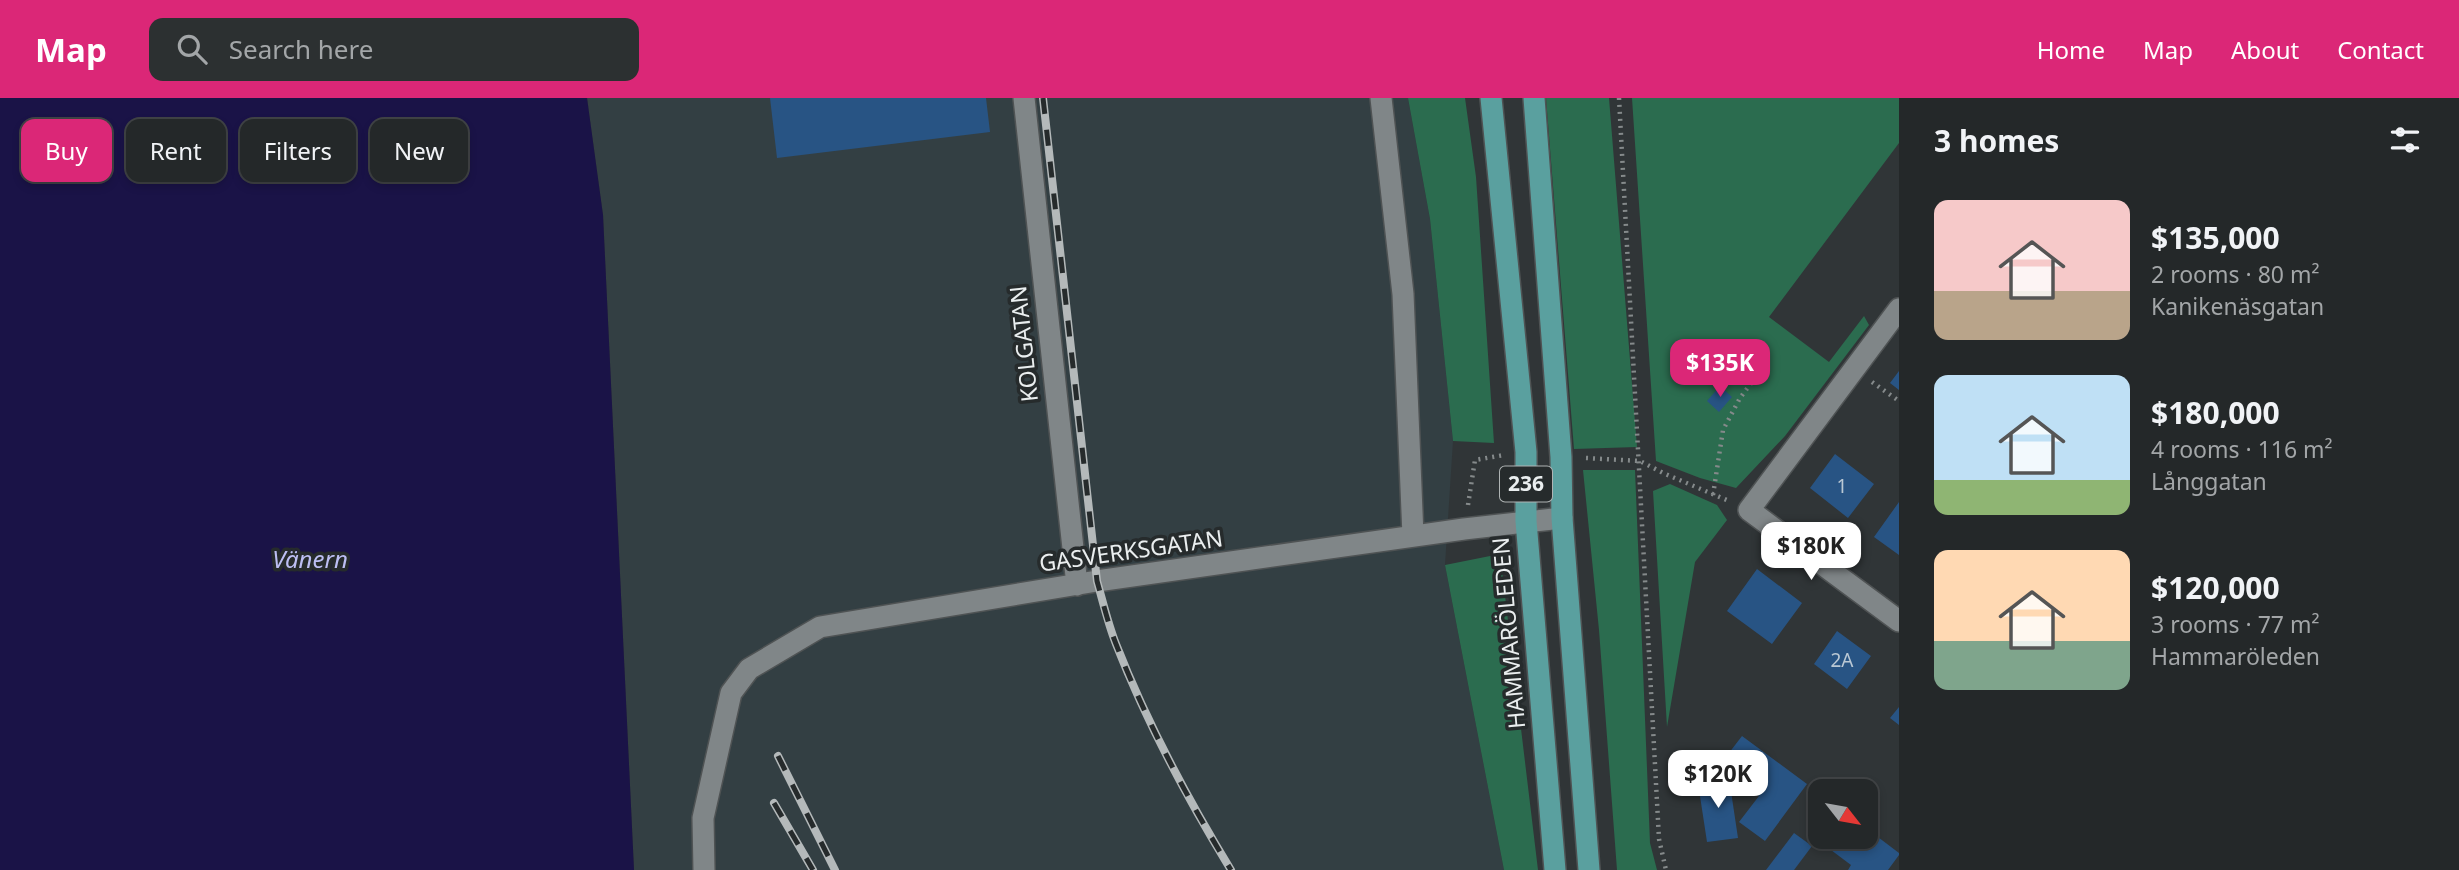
<!DOCTYPE html>
<html lang="en">
<head>
<meta charset="utf-8">
<style>
	:root { --surface:#242829; --page:#2c3031; --text:#f1f3f6; --muted:#a3a6a8; --line:#414446; --accent:#db2777 }
	body { margin:0; font-family:"Noto Sans",sans-serif; background:var(--page); color:var(--text); height:100vh; display:flex; flex-direction:column; font-size:26px; white-space:nowrap }
	* { box-sizing:border-box; margin:0 }
	p { font-size:23px; color:var(--muted) }
	.icon { flex:none; width:38px; height:38px; fill:none; stroke:currentColor; stroke-width:2; stroke-linecap:round; stroke-linejoin:round }
	.map { position:relative; flex:1; overflow:hidden }
	.panel { display:flex; flex-direction:column; background:var(--surface); width:560px }
	.panel>* { flex:none }
	.top-card { position:absolute; left:21px; top:21px; width:665px; height:63px; display:flex; gap:14px }
	.needle { width:46px; rotate:121deg }
	.fabs { position:absolute; left:1808px; top:681px; display:grid; gap:14px }
	.fabs a { display:grid; place-items:center; width:70px; height:70px; border-radius:14px; background:var(--surface); box-shadow:0 4px 10px #0003,0 0 0 2px var(--line); font-size:35px }
	.price { position:absolute; translate:-50% -60px; padding:0 16px; border-radius:14px; background:#fff; color:#222; font-size:23px; line-height:46px; filter:drop-shadow(0 2px 4px #0008) }
	.price::after { content:''; position:absolute; left:50%; top:42px; width:21px; height:16px; margin-left:-10px; background:inherit; clip-path:polygon(0 0,100% 0,50% 100%) }
	.price.selected { background:var(--accent); color:#fff }
	ul { padding:0; list-style:none }
	li { display:flex; align-items:center; gap:21px; height:175px; padding:0 35px }
	li span { display:grid; place-items:center; flex:none; width:196px; height:140px; border-radius:14px; color:#555 }
	li>.icon { margin-inline-start:auto }
	span .icon { width:84px; height:84px; fill:#fffc; stroke-width:1 }
	li b { font-size:30px }
	h2 { display:flex; justify-content:space-between; align-items:center; height:84px; padding:0 35px; font-size:30px }
	.chip { padding:0 24px; border-radius:14px; background:var(--surface); box-shadow:0 4px 10px #0003,0 0 0 2px var(--line); font-size:24px; line-height:63px }
	.chip.selected { background:var(--accent); color:#fff }
	header { display:flex; align-items:center; gap:42px; box-sizing:border-box; height:98px; padding:0 35px; background:var(--accent); color:#fff }
	header strong { font-size:33px }
	nav { display:flex; gap:38px; margin-inline-start:auto; font-size:24px }
	.search { width:490px; height:63px; background:var(--page); display:flex; align-items:center; gap:18px; box-sizing:border-box; padding:0 24px; border-radius:14px; color:var(--muted); font-size:26px }
	main { display:flex; flex:1; min-height:0 }
	.map>svg:first-child { display:block }
	.built { fill:#333f43 }
	.green { fill:#2b6c4f }
	.water { fill:#1a1347 }
	.building { fill:#285484 }
	.lines { fill:none; stroke-linecap:round; stroke-linejoin:round }
	.minor-casing { stroke:#4f5354; stroke-width:24 }
	.major-casing { stroke:#4f5354; stroke-width:24 }
	.path { stroke:#858a8b; stroke-width:4.5; stroke-dasharray:2 5; stroke-linecap:butt }
	.minor { stroke:#808688; stroke-width:21 }
	.major { stroke:#5aa09f; stroke-width:21 }
	.rail-casing { stroke:#b4b9ba; stroke-width:8 }
	.rail { stroke:#262b2c; stroke-width:5; stroke-dasharray:16; stroke-linecap:butt }
	.labels { text-anchor:middle; stroke-width:7; stroke-linejoin:round; paint-order:stroke }
	.number-label { font-size:19px; fill:#bac8d4 }
	.shield { fill:#262b2c; stroke:#afb4b4; stroke-width:2 }
	.shield-label { font-size:21px; font-weight:bold; fill:#eaeeef }
	.street-label { font-size:23px; fill:#eaeeef; stroke:#262b2c }
	.water-label { font-size:24px; font-style:italic; fill:#bcbef3; stroke:#262b2c }
</style>
</head>
<body>
<header>
<strong>Map</strong>
<div class="search"><svg class="icon" aria-label="search" viewBox="0 0 24 24"><circle cx="10" cy="10" r="6"/><path d="M15 15l6 6"/></svg>Search here</div>
<nav><a>Home</a><a>Map</a><a>About</a><a>Contact</a></nav>
</header>
<main>
<div class="map">
<svg width="1899" height="772" viewBox="0 0 1899 772">
	<rect width="100%" height="100%" fill="#303537"/>
	<path class="built" d="M587,0H1408L1430,121L1453,343L1445,467L1504,772H634L603,117Z"/>
	<path class="green" d="M1408,0H1465L1476,79L1494,345L1453,343L1430,121Z
		M1546,0H1609L1637,349L1574,351Z
		M1632,0H1899V45L1769,219L1829,264L1864,218L1869,227L1785,338L1736,390L1700,380L1656,363Z
		M1583,372H1635L1650,745L1657,772H1617L1599,532Z
		M1670,386L1717,407L1727,422L1695,464L1667,629L1653,393Z
		M1500,456L1538,772H1504L1445,467Z"/>
	<path class="water" d="M0,0H587L603,117L634,772H0Z"/>
	<path class="building" d="M770,0H986L990,34L777,60Z
		M1747,258L1756,266L1743,281L1734,273Z
		M1899,273V292L1890,285Z
		M1720,288L1732,299L1719,314L1707,303Z
		M1835,356L1874,386L1848,420L1810,390Z
		M1899,404V457L1874,439Z
		M1757,471L1802,505L1772,546L1727,513Z
		M1837,533L1871,558L1847,591L1814,566Z
		M1899,609V627L1890,620Z
		M1742,638L1807,686L1765,743L1739,724L1759,698L1719,668Z
		M1729,680L1738,740L1707,744L1698,685Z
		M1820,725V738H1866V730L1899,755V757L1888,772H1848L1851,767L1811,737Z
		M1794,735L1812,748L1794,772H1766Z"/>
	<g class="lines">
		<g class="minor-casing">
			<path id="minor" d="M1024,0L1077,487
				M1381,0L1403,196L1413,438
				M1899,211L1749,412L1899,523
				M704,772L703,720L731,595L749,571L820,529L1097,483L1464,431L1562,420"/>
		</g>
		<g class="major-casing">
			<path id="major" d="M1491,0L1526,354V423L1555,772
				M1534,0L1561,359L1562,420L1589,772"/>
		</g>
		<path class="path" d="M1619,0L1659,741L1666,772
			M1872,284L1899,303
			M1586,360L1640,363L1663,375L1729,403
			M1713,397L1723,332L1740,300L1758,276
			M1468,407L1475,362L1504,357"/>
		<use href="#minor" class="minor"/>
		<use href="#major" class="major"/>
		<g class="rail-casing">
			<path id="rail" d="M1043,0L1097,483C1103,504 1108,526 1116,546C1147,625 1187,700 1231,772
				M778,658L835,772
				M774,705L813,772"/>
		</g>
		<use href="#rail" class="rail"/>
	</g>
	<g class="labels">
		<g class="number-label">
			<text x="1842" y="395">1</text>
			<text x="1842" y="569">2A</text>
		</g>
		<rect class="shield" x="1500" y="368.5" width="52" height="35" rx="5"/>
		<g class="shield-label">
			<text x="1526" y="393">236</text>
		</g>
		<g class="street-label">
			<text transform="translate(1024 246) rotate(-96)" y="8">KOLGATAN</text>
			<text transform="translate(1131 453) rotate(-8)" y="8">GASVERKSGATAN</text>
			<text transform="translate(1509 535) rotate(-95)" y="8">HAMMARÖLEDEN</text>
		</g>
		<g class="water-label">
			<text x="310" y="470">Vänern</text>
		</g>
	</g>
</svg>
<div class="fabs">
<a><svg class="needle" viewBox="-14 -14 28 28"><path d="M0-13l5 13h-10z" fill="#e53935"/><path d="M0 13l5-13h-10z" fill="#a3a6a8"/></svg></a>
</div>
<b class="price selected" style="left:1720px;top:301px">$135K</b>
<b class="price" style="left:1811px;top:484px">$180K</b>
<b class="price" style="left:1718px;top:712px">$120K</b>
<div class="top-card">
<a class="chip selected">Buy</a>
<a class="chip">Rent</a>
<a class="chip">Filters</a>
<a class="chip">New</a>
</div>
</div>
<section class="panel">
<h2>3 homes<svg class="icon" aria-label="filters" viewBox="0 0 24 24"><path d="M4 7h16M4 17h16"/><circle cx="9" cy="7" r="2"/><circle cx="15" cy="17" r="2"/></svg></h2>
<ul>
<li><span style="background:linear-gradient(#f6c9c9 65%,#b9a48a 0)"><svg class="icon" aria-label="home" viewBox="0 0 24 24"><path d="M3 11l9-7 9 7M6 9v11h12V9"/></svg></span><div><b>$135,000</b><p>2 rooms · 80 m²</p><p>Kanikenäsgatan</p></div></li>
<li><span style="background:linear-gradient(#bfe0f5 75%,#8fb573 0)"><svg class="icon" aria-label="home" viewBox="0 0 24 24"><path d="M3 11l9-7 9 7M6 9v11h12V9"/></svg></span><div><b>$180,000</b><p>4 rooms · 116 m²</p><p>Långgatan</p></div></li>
<li><span style="background:linear-gradient(#ffd9b3 65%,#7fa58c 0)"><svg class="icon" aria-label="home" viewBox="0 0 24 24"><path d="M3 11l9-7 9 7M6 9v11h12V9"/></svg></span><div><b>$120,000</b><p>3 rooms · 77 m²</p><p>Hammaröleden</p></div></li>
</ul>
</section>
</main>
</body>
</html>
